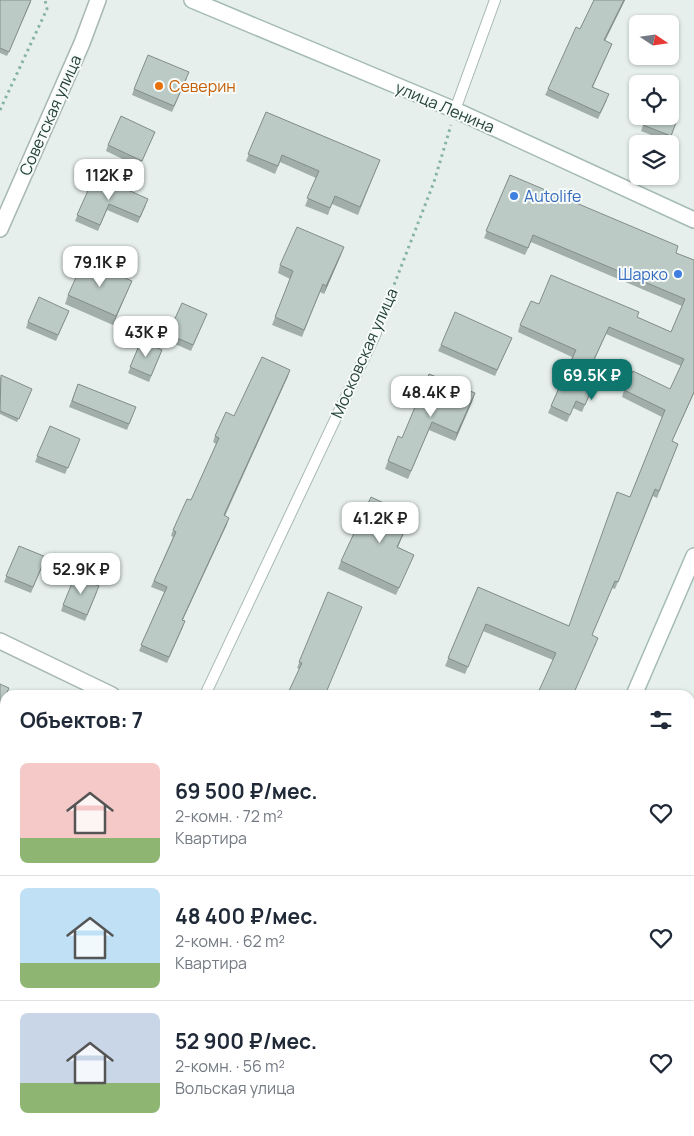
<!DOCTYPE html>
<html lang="ru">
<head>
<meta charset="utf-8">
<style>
	:root { --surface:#fff; --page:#f2f2f3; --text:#1f2937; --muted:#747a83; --line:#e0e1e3; --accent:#0f766e }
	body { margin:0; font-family:Manrope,sans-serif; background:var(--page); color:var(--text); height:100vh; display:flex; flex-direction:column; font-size:19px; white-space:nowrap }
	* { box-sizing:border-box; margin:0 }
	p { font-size:16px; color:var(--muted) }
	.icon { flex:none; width:28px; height:28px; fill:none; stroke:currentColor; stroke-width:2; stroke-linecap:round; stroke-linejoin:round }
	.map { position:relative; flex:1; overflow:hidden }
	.panel { position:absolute; left:0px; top:690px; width:695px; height:446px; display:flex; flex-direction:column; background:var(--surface); border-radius:15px 15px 0 0; box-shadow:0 1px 4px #0004 }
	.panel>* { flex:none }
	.needle { width:32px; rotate:103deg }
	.controls { position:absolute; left:629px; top:15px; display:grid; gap:10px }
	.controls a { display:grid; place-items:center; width:50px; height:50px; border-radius:8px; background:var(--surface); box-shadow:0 1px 4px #0004; font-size:25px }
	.price { position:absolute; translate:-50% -42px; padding:0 11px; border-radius:10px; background:#fff; color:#222; font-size:16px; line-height:32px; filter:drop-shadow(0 1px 2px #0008) }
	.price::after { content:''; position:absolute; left:50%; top:30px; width:15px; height:11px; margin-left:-8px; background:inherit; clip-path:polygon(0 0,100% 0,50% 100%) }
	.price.active { background:var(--accent); color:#fff }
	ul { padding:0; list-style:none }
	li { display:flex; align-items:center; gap:15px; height:125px; padding:0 20px }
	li+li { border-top:1px solid var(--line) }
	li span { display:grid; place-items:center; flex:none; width:140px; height:100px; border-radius:8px; color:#555 }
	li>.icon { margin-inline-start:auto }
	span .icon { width:60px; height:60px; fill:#fffc; stroke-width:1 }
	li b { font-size:21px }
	h2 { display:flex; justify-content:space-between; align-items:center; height:60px; padding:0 20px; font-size:21px }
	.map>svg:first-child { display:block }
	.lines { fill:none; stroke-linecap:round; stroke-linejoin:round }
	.service-casing { stroke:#a8b8b2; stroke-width:12 }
	.minor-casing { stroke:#a8b8b2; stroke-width:18 }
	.secondary-casing { stroke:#a4bbb3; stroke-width:18 }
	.path { stroke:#86b3a5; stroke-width:3; stroke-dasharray:2.5 4; stroke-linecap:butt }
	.service { stroke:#fff; stroke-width:10 }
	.minor { stroke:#fff; stroke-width:15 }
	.secondary { stroke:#fff; stroke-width:15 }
	.wall { fill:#a1aea9 }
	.shaded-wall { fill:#838d89 }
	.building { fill:#bbcac4; stroke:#838d89 }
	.food-dot { fill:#e8710a; stroke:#f7fbf9; stroke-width:2 }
	.shop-dot { fill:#3f7fe0; stroke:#f7fbf9; stroke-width:2 }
	.labels { text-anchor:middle; stroke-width:4; stroke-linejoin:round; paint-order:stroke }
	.food-label { font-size:16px; fill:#c56008; stroke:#f7fbf9; text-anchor:start }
	.street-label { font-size:16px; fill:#24423a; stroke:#f7fbf9 }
	.shop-label { font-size:16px; fill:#366cbe; stroke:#f7fbf9; text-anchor:start }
</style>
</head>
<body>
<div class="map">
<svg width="694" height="1136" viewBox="0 0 694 1136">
	<rect width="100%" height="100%" fill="#e6efeb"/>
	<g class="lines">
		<g class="service-casing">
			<path id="service" d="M455,110L495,0
				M205,695L376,333
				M15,1136L17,1131"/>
		</g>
		<g class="minor-casing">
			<path id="minor" d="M0,229L82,43L98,0
				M0,641L112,695
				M690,966L694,968"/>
		</g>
		<g class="secondary-casing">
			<path id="secondary" d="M192,0L455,110L694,220
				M634,695L694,556
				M439,1136L441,1131"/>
		</g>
		<path class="path" d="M0,110L47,9L45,0
			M380,321L434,182L451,125
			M690,721L694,711"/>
		<use href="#service" class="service"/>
		<use href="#minor" class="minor"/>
		<use href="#secondary" class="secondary"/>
	</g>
	<path class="wall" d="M0,0L31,2L7,56L0,53Z
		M594,0H625L605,41L612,44L593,87L607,100L598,119L545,95L548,89L580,29Z
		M187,78L172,112L132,95L134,89Z
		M266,112L380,160L358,215L332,204L328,215L305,206L316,178L280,162L275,174L246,161Z
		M646,116L677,120L669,142L641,131Z
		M155,132L139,167L106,151L108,145Z
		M95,175L146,205L138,223L107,210L98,231L75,221Z
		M510,175L676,253L694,260V393L672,441L678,444L657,498L653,496L615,589L612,588L592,635L596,645L553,660L483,631L465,674L445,666L478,587L569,626L630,497L662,417L622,397L624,390L670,389L681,366L606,334L591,368L599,372L582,412L573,408L567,422L548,413L572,357L518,332L520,325L539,304L637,317L671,332L682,306L531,242L525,255L484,238Z
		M341,255L324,294L320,292L302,337L272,325L290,279L278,273L280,265Z
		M128,290L113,325L65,304L68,295Z
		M69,311L56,341L26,328L28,322Z
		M207,314L191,351L166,340L168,334Z
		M512,338L495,376L438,351L441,345Z
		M141,341L162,350L149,382L128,373Z
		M288,376L225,516L227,524L182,620L185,621L183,627L167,663L139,651L164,592L151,587L173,537L171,536L173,530L191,500L216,444L213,442L215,436L234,416Z
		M0,377L32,389L17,422L0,414Z
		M78,384L136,407L127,430L69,407Z
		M475,393L455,441L429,430L408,479L385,469L388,461L402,438Z
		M50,426L78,445L65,474L35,462Z
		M411,516L398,547L414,555L396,595L338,569L341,561Z
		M19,546L46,557L31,593L4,582Z
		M97,592L85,621L61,611L63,605Z
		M328,592L326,695L299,669L297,668Z
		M694,725V835L690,833V735Z
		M690,872L694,873V917L690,916L693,908L690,907Z
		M5,910V917L3,916Z
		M5,958V978L0,976V968Z
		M690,994L694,996V1052L690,1051Z
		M690,1086L694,1088V1121L690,1119Z"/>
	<path class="shaded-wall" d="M624,0H625L602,46L604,40Z
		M344,247L341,255L324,294L326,286Z
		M132,281L128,290L113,325L116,316Z
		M290,370L288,376L222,521L224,515Z
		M694,392V393L669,448L672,441Z
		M475,393L472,402L455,441L457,433Z
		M411,516L408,524L394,555L397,547Z
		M229,518L227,524L180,626L182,620Z"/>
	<path class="building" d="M0,0H31L9,52L0,48Z
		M594,0H624L604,40L612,44L592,87L609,94L600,113L548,89L576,27L580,29Z
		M148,55L189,72L174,106L134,89Z
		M266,112L380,160L360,207L335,196L330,208L307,198L319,171L282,155L278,166L248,154Z
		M121,116L155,132L142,161L108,145Z
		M646,116H667L677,120L671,136L643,125Z
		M95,175L148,199L140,217L109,204L100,225L77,215Z
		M510,175L678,246L676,253L694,260V392L672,441L678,444L659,491L655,489L618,582L615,581L592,635L598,638L573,695H537L556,653L486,624L468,667L448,658L478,587L569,626L617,492L630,497L665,410L624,390L633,371L670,389L684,359L609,327L590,368L599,372L585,405L576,401L570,415L551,406L576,350L520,325L531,301L539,304L551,275L639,312L637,317L671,332L685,299L533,235L528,248L486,231Z
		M297,227L344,247L326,286L323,284L304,330L275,317L293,271L280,265Z
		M84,260L132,281L116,316L68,295Z
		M39,297L69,311L58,335L28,322Z
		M182,303L207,314L193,345L168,334Z
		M455,312L512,338L497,370L441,345Z
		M141,341L162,350L151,376L130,367Z
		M262,357L290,370L224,515L229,518L182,620L185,621L169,657L141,645L167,587L154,581L176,532L173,530L187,499L191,500L219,438L215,436L226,412L234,416Z
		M429,374L475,393L457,433L432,422L411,471L388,461L398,436L402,438Z
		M1,375L32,389L19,419L0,411Z
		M78,384L136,407L129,424L72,401Z
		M50,426L80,439L68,468L37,456Z
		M371,497L411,516L397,547L414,555L399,588L341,561Z
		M19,546L46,557L33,587L6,576Z
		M75,576L99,586L87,615L63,605Z
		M328,592L362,607L325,695H287L302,663L299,662Z
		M0,684L9,688L6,695H5L0,707Z
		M694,725V827L690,825V735Z
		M690,872L694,873V900L690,899Z
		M5,958V971L0,969Z
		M690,994L694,996V1042L690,1040Z
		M690,1086L694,1088V1112L690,1110Z
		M93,1131H135L133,1136H91Z
		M354,1131H383L380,1136H352Z
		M522,1131H554L552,1136H520Z"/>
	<circle class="food-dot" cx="159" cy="86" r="5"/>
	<g class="shop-dot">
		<circle cx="514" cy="196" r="5"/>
		<circle cx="678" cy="274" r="5"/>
	</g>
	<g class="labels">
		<g class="food-label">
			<text x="169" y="92">Северин</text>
		</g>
		<g class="street-label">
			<text transform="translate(445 107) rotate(23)" y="6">улица Ленина</text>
			<text transform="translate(50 115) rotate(-66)" y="6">Советская улица</text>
			<text transform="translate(364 353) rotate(-66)" y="6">Московская улица</text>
		</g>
		<g class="shop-label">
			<text x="524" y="202">Autolife</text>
			<text x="668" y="280" text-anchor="end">Шарко</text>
		</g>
	</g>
</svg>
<div class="controls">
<a><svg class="needle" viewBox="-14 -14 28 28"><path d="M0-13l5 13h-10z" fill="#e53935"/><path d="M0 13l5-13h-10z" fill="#747a83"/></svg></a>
<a><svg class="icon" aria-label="locate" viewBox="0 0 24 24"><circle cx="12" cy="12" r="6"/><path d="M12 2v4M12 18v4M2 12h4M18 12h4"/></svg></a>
<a><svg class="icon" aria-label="layers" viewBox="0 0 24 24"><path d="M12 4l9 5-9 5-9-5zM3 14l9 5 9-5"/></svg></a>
</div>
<b class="price" style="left:109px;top:201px">112K ₽</b>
<b class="price" style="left:100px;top:288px">79.1K ₽</b>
<b class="price" style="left:146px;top:358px">43K ₽</b>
<b class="price active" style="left:592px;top:401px">69.5K ₽</b>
<b class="price" style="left:431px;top:418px">48.4K ₽</b>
<b class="price" style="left:380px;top:544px">41.2K ₽</b>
<b class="price" style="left:81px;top:595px">52.9K ₽</b>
<section class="panel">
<h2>Объектов: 7<svg class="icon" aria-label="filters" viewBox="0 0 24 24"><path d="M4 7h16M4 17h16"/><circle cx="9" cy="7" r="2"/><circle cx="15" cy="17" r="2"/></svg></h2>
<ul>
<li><span style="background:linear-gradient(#f6c9c9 75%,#8fb573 0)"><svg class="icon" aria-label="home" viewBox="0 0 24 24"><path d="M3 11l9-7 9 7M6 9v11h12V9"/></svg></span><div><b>69 500 ₽/мес.</b><p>2-комн. · 72 m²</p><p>Квартира</p></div><svg class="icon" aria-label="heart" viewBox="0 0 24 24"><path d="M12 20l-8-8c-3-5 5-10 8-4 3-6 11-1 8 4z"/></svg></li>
<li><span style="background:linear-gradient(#bfe0f5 75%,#8fb573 0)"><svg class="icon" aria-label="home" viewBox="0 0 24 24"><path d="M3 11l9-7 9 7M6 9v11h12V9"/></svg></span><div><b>48 400 ₽/мес.</b><p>2-комн. · 62 m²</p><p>Квартира</p></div><svg class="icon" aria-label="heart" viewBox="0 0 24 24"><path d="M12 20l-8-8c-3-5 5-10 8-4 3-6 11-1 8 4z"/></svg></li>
<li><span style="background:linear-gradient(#c9d6e8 70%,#8fb573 0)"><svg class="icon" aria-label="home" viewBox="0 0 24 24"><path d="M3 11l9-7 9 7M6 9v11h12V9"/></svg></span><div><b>52 900 ₽/мес.</b><p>2-комн. · 56 m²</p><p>Вольская улица</p></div><svg class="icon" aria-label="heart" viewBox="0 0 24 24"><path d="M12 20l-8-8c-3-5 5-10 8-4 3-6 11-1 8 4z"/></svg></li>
</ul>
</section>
</div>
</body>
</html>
